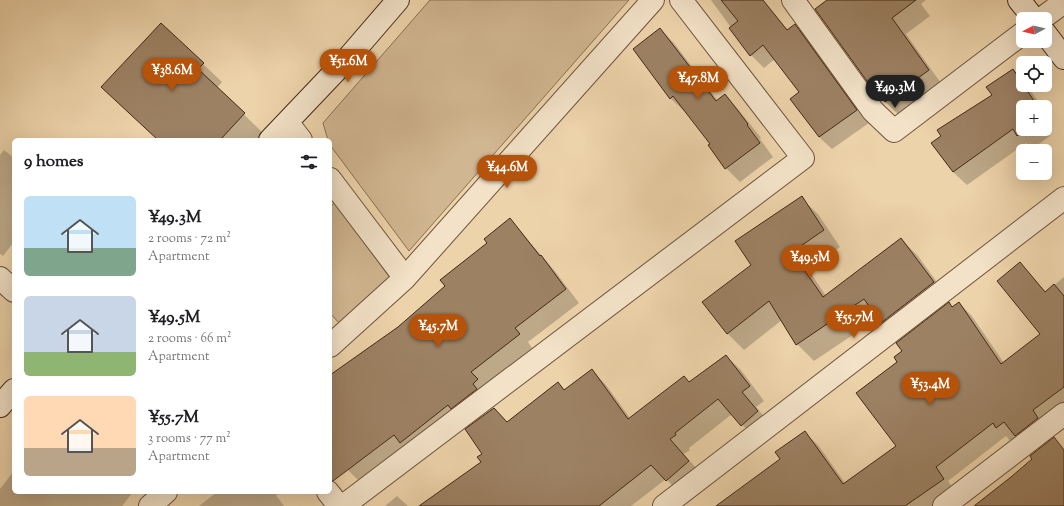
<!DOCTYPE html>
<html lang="en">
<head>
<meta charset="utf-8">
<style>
	:root { --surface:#fff; --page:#f6f6f6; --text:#202124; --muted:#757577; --accent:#b45309 }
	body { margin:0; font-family:"Sorts Mill Goudy",serif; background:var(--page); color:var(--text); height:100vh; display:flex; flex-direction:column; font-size:15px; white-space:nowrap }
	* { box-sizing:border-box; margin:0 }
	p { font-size:13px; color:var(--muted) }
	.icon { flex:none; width:22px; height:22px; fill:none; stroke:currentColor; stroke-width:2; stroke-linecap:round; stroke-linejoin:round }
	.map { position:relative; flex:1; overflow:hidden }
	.panel { position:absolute; left:12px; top:138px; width:320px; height:356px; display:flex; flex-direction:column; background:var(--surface); border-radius:6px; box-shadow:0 4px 16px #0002 }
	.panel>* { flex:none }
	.needle { width:26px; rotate:263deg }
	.fabs { position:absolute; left:1016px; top:12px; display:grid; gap:8px }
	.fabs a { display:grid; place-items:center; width:36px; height:36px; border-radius:6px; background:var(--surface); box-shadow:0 4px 16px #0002; font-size:20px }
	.price { position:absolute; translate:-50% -34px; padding:0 9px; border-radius:14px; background:var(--accent); color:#fff; font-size:13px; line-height:26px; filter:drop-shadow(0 1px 2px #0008) }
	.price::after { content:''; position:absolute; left:50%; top:24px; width:12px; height:9px; margin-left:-6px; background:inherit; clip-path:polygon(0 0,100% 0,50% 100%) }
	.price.on { background:#222; color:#fff }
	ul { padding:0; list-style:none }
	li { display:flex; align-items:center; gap:12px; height:100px; padding:0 12px }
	li span { display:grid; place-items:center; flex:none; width:112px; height:80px; border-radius:6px; color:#555 }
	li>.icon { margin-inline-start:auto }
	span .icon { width:48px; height:48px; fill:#fffc; stroke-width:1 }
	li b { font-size:17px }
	h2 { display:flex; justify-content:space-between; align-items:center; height:48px; padding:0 12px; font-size:17px }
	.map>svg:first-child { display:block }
	.green { fill:#d0b691; stroke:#8a7054 }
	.shadow { fill:#0003 }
	.building { fill:#9c8163; stroke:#442917 }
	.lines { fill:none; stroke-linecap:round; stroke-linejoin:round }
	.street-casing { stroke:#6e543c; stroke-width:24 }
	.secondary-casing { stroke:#442917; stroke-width:24 }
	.street { stroke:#f3e2c8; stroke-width:22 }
	.secondary { stroke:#f3e2c8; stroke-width:22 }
</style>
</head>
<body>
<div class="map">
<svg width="1064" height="506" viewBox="0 0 1064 506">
	<rect width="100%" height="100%" fill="#edd3aa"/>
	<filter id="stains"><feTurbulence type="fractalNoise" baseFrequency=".005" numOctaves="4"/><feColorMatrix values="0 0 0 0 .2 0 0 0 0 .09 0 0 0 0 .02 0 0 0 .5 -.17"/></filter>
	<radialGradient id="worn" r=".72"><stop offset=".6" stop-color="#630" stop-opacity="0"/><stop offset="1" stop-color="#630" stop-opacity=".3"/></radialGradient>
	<path class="green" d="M430,0H629L409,251L330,145V140H328L323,123Z
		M335,202L390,278L339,323L330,313V207Z"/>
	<path class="shadow" d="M711,0H747L763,2L788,30L795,25L808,38L869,123L832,149L819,137L800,92L775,59L764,68L751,55Z
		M829,0H926L921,4L930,16L906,34L943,86L901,117L877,94Z
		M161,24L222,82L217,88L263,133L256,140H158Z
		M660,29L674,43L718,101L725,95L738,109L761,138L760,139L773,157L740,182L726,168L711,144L685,110L684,111L670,98Z
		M1013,70L1023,80V85H1027L1042,107H1023V129L1045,128L1050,136L1032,149L1026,143L967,185L953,172L994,96Z
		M1045,112L1050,119L1045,123Z
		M4,150L14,158V242L3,256L0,254V155Z
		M801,198L818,214L840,247L808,269L826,296L901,239L918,256L950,300L899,339L878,318L814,361L797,344L782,320L744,350L727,333L752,265Z
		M510,220L554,270L579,303L528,342L532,348L361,483L348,470L330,445V385L446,286Z
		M1020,263L1046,292L1064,277V410L1029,449L1016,436L1010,441L1006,436L948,481L956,493L937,506H723L781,459L804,432L818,445L845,483L897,446L898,362L904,351L949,304L953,308L959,303L972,316L1004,363L1042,334Z
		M726,356L741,370L764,401L756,407L772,426L756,439L732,414L689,448L690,450L684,454L703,476L682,495L666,479L631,506H420L482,462L483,454L508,423L558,384L565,390L592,370L606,385L630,418L689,383Z
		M14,471V492H133L122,506H0V489Z
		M217,492H280L276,495L284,506H199Z
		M397,496L408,506H385Z"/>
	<path class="building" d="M721,0H763L787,30L795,24L857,110L819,137L790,99L799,92L763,45L750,56L729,28L738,21Z
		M827,0H916L892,18L929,70L885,102L879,93L877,95L815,9Z
		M161,23L204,63L198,69L245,113L220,140H158L101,87Z
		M660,28L716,101L725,94L748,124L747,125L760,143L725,169L708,145L710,144L673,96L670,99L633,49Z
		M1013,69L1038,107H1023V129H1027L1017,136L1013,129L953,172L931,143L941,136L937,130L992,95L986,87Z
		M802,196L824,230L792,252L823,297L901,238L934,282L881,323L864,299L796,345L769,301L727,334L702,302L751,265L735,241Z
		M510,218L540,256L541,255L566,289L515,328L520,334L471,372L478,379L473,384L477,389L451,409L448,405L400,443L394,435L333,481L330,480V375L398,327L445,286L440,280L487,243L484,239Z
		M1020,262L1045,292L1054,284L1064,296V387L1033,410L1038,418L1015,436L1004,422L996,428L993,423L936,467L944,479L905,506H716L780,459L775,452L805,431L843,484L896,446L856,393L897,362L894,357L902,351L896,343L949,302L952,307L959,302L1001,364L1040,334L997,281Z
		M726,355L750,386L742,392L758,411L741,426L718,399L675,433L676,435L670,439L689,461L666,481L651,465L599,506H419L481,462L477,457L482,454L465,429L494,408L507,422L558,382L564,390L592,369L628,419L684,376L689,382Z
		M1054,437L1064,450V506H974L1011,477L1032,459L1030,456Z"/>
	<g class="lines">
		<g class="street-casing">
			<path id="street" d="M793,0L873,111L894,131L1023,33
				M1041,19L1064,2
				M288,123L301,140
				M330,179L405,278
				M0,278L14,291
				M330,346L405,278L653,0
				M328,492L339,506
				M150,506L166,492
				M343,506L803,158L681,0
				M664,506L1064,198
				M944,506L1064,414"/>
		</g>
		<g class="secondary-casing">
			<path id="secondary" d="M1019,0L1034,19
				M1045,33L1064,58
				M270,140L348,58L398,0
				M0,406L14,390"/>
		</g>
		<use href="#street" class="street"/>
		<use href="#secondary" class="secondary"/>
	</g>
	<rect width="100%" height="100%" filter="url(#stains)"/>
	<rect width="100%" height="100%" fill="url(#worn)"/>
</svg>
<div class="fabs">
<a><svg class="needle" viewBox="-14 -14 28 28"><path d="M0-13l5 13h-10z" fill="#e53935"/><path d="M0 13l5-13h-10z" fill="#757577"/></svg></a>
<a><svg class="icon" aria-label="locate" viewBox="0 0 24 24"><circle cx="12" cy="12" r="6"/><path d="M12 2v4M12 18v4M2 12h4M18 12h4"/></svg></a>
<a>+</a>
<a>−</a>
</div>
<b class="price" style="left:348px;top:83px">¥51.6M</b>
<b class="price" style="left:172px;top:92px">¥38.6M</b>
<b class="price" style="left:698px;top:100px">¥47.8M</b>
<b class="price on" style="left:895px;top:109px">¥49.3M</b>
<b class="price" style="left:507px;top:189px">¥44.6M</b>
<b class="price" style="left:810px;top:279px">¥49.5M</b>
<b class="price" style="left:854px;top:339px">¥55.7M</b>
<b class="price" style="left:438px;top:348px">¥45.7M</b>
<b class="price" style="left:930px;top:406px">¥53.4M</b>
<section class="panel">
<h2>9 homes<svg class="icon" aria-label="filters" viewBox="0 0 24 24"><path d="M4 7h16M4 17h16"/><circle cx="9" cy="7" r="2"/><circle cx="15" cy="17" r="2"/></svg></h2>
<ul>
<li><span style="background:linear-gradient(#bfe0f5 65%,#7fa58c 0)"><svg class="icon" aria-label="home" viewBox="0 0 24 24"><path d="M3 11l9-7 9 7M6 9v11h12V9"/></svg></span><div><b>¥49.3M</b><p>2 rooms · 72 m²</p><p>Apartment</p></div></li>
<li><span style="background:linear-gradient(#c9d6e8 70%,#8fb573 0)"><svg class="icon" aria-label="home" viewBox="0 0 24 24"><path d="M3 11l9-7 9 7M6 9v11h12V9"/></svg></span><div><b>¥49.5M</b><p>2 rooms · 66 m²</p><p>Apartment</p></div></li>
<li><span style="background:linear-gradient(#ffd9b3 65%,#b9a48a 0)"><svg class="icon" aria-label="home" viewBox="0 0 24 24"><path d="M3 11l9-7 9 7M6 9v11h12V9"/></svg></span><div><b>¥55.7M</b><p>3 rooms · 77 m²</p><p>Apartment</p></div></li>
</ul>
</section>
</div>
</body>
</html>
